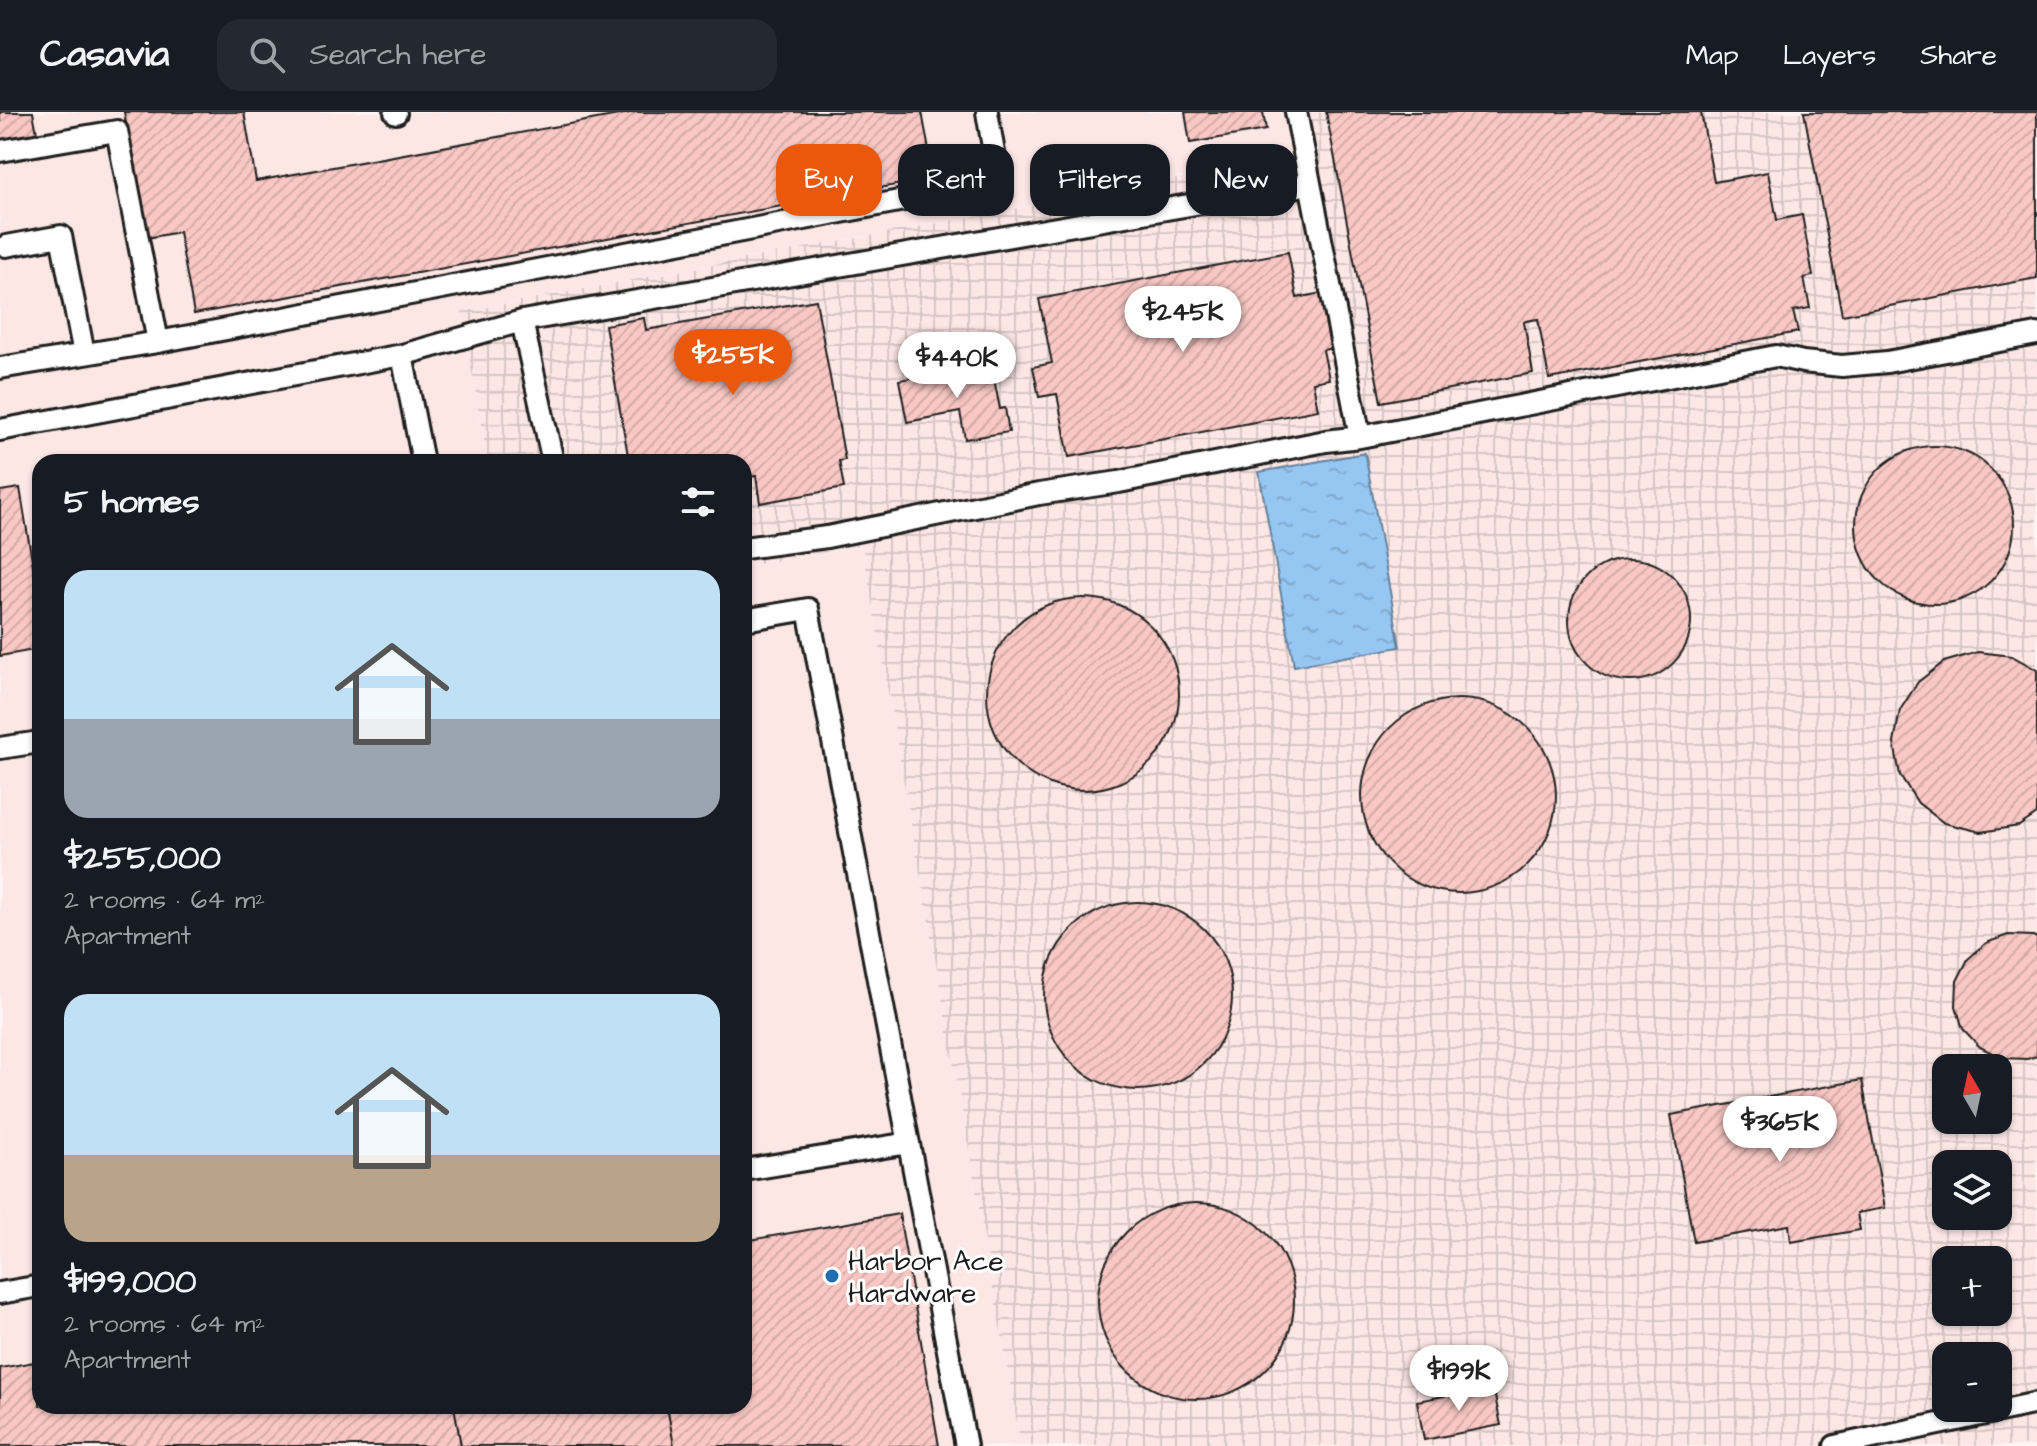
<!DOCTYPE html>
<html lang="en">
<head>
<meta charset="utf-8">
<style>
	:root { --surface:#171b24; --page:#242831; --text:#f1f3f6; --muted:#9ea1a6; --line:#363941; --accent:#ea580c }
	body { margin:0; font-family:"Architects Daughter",sans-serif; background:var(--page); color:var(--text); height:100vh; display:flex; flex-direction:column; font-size:30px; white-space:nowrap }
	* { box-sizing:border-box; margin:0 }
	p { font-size:26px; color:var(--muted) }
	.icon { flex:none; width:44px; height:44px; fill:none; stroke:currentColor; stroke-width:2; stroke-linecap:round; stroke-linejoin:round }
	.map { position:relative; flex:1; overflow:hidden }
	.drawer { position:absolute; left:32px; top:342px; width:720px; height:960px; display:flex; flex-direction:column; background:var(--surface); border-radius:24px; box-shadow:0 2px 6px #0004 }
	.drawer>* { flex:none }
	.hud { position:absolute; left:776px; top:32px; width:760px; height:72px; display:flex; gap:16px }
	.needle { width:52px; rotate:351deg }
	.buttons { position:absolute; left:1932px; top:942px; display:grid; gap:16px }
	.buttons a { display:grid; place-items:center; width:80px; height:80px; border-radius:16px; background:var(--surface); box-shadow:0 2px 6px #0004; font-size:40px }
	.price { position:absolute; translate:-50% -68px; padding:0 18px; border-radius:28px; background:#fff; color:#222; font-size:26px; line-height:52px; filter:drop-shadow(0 2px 4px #0008) }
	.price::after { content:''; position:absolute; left:50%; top:48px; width:24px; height:18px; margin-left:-12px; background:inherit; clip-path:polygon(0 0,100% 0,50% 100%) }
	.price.on { background:var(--accent); color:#fff }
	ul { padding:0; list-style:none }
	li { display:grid; align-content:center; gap:16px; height:424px; padding:0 32px }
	li span { display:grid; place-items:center; height:248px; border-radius:24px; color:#555 }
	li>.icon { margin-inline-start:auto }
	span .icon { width:144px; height:144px; fill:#fffc; stroke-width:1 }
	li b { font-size:34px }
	h2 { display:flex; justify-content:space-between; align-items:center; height:96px; padding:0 32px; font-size:34px }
	.pill { padding:0 28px; border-radius:24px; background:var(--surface); box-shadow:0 2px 6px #0004; font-size:28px; line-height:72px }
	.pill.on { background:var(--accent); color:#fff }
	header { display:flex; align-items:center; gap:48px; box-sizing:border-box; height:112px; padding:0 40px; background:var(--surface); border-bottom:2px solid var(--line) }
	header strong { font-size:38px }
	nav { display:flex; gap:44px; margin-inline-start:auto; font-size:28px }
	.search { width:560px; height:72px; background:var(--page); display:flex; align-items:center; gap:20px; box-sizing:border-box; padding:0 28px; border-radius:24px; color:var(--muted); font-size:30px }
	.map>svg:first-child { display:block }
	.built { fill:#fce7e5 }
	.industrial { fill:url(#industrial-grid); fill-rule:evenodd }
	.water { fill:url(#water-ripples); stroke:#65829c; stroke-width:2 }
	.building { fill:url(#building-hatch); stroke:#1c1c1c; stroke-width:2 }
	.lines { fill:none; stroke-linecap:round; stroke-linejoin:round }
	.service-casing { stroke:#1c1c1c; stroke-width:26 }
	.service { stroke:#fff; stroke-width:20 }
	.poi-dot { fill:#1f6fb2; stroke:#fff; stroke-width:3 }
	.labels { text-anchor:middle; stroke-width:6; stroke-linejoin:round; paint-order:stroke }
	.poi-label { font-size:28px; fill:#1c1c1c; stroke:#fff; text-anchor:start }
</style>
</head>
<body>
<header>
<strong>Casavia</strong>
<div class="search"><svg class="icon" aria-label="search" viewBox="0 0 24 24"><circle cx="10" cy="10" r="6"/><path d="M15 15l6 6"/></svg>Search here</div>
<nav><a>Map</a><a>Layers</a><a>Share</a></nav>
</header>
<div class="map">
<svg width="2037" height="1334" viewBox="0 0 2037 1334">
	<defs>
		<pattern id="industrial-grid" width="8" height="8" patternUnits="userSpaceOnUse" patternTransform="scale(2)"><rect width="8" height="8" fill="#fce7e5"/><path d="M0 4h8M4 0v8" fill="none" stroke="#d7c6c4"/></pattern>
		<pattern id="water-ripples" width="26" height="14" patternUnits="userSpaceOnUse" patternTransform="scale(2)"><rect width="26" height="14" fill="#96c6f2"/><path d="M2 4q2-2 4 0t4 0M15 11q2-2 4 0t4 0" fill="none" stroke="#81aacf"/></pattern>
		<pattern id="building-hatch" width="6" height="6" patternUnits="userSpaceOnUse" patternTransform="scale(2)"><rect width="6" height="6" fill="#f9c8c4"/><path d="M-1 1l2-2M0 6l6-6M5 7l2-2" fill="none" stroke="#d5aba8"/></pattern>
	</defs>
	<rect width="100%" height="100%" fill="#fef4f3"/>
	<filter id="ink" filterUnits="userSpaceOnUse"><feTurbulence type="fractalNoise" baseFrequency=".0125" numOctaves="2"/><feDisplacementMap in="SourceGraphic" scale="16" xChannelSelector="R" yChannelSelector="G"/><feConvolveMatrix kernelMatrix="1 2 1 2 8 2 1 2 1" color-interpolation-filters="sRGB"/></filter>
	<g filter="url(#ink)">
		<path class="built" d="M0,0H1285L1293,44L461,200L488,350H40V1294H744V455L862,433L1021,1334H0Z"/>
		<path class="industrial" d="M1285,0H2037V1334H1021L862,433L744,455V350H488L461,200L1293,45ZM1946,956H1998V1008H1946ZM1946,1052H1998V1104H1946ZM1946,1148H1998V1200H1946ZM1946,1244H1998V1296H1946Z"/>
		<path class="water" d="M1365,341L1400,535L1294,554L1259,360Z"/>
		<path class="building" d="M0,0H33L37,21L0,28Z
			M124,0H244L256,69L635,0H922L934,66L194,202L179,120L147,126Z
			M1185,0H1263L1266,18L1190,31Z
			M1326,0H1701L1714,70L1768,60L1777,108L1802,103L1813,164L1804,166L1810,196L1793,199L1798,220L1549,267L1538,207L1526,209L1524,210L1533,261L1381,290Z
			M1804,0H2037V166L1842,203Z
			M1288,140L1297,186L1322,181L1333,236L1323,238L1329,267L1313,270L1318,298L1069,345L1057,282L1039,285L1033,255L1052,251L1039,187Z
			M816,188L845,348L839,349L844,376L760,391L756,364L744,366V350H623L629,349L605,213L644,206L646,218Z
			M991,252L1000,297L1005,296L1009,320L965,327L960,300L907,310L899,268Z
			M1856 413a79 79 0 1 1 158 0a79 79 0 1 1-158 0Z
			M20,376L40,496V537L0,544V379Z
			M1569 508a61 61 0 1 1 122 0a61 61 0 1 1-122 0Z
			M987 582a96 96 0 1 1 192 0a96 96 0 1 1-192 0Z
			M1978,540L2012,544L2037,558V702L2019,714L1981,720L1944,711L1918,691L1900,663L1894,631L1900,598L1918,570L1944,550Z
			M1362 684a97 97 0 1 1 194 0a97 97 0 1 1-194 0Z
			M1044 884a94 94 0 1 1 188 0a94 94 0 1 1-188 0Z
			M2008,823L2033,824L2037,826V944L2027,947L2002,946L1980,935L1963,917L1956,894L1957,869L1968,847L1986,831Z
			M1862,968L1885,1096L1857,1101L1860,1118L1791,1130L1789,1113L1694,1130L1671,1003Z
			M1098 1189a98 98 0 1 1 196 0a98 98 0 1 1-196 0Z
			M899,1102L939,1334H674L667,1294H744V1129Z
			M40,1249V1294H454L461,1334H0V1256Z
			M1493,1275L1501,1313L1424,1328L1417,1289Z
			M454,1294H667L674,1334H461Z"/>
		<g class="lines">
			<g class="service-casing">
				<path id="service" d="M395,0L396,1
					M1296,0L1360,325
					M0,39L117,19L158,230L0,256
					M6,134L61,124L84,242
					M522,209L553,350
					M158,230L999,70L987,0
					M402,243L522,209L1310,72
					M0,318L402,243L423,350
					M744,436L827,425L1039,382L1119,370L1326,329L1360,325L1776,244L1803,250L1842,254L1887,250L2037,222
					M744,508L808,497L966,1334
					M0,636L40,630
					M744,1058L909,1031
					M0,1181L40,1174
					M1835,1334L2037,1291"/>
			</g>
			<use href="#service" class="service"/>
		</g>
	</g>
	<circle class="poi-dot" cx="832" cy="1164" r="8"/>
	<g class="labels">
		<g class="poi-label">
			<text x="848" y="1158">Harbor Ace<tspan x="848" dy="32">Hardware</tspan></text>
		</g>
	</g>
</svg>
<div class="buttons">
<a><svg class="needle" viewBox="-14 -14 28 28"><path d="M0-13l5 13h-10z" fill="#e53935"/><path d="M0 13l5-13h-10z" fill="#9ea1a6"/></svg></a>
<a><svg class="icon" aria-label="layers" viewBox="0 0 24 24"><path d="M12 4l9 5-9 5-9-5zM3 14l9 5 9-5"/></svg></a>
<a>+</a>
<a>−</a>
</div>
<b class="price" style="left:1183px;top:242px">$245K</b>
<b class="price on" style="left:733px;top:285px">$255K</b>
<b class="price" style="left:957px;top:288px">$440K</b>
<b class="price" style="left:1780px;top:1052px">$365K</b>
<b class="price" style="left:1459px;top:1301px">$199K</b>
<div class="hud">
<a class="pill on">Buy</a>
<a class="pill">Rent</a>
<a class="pill">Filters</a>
<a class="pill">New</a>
</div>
<section class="drawer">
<h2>5 homes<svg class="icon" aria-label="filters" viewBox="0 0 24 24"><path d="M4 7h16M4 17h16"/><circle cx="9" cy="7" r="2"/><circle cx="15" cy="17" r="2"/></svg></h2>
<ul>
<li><span style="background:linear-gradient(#bfe0f5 60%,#9aa5b1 0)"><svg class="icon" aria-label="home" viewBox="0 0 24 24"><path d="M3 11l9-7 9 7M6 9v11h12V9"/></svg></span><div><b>$255,000</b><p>2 rooms · 64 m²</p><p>Apartment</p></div></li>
<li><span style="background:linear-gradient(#bfe0f5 65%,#b9a48a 0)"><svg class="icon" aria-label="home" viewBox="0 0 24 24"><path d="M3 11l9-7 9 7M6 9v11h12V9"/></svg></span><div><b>$199,000</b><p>2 rooms · 64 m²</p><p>Apartment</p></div></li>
</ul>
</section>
</div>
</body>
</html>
